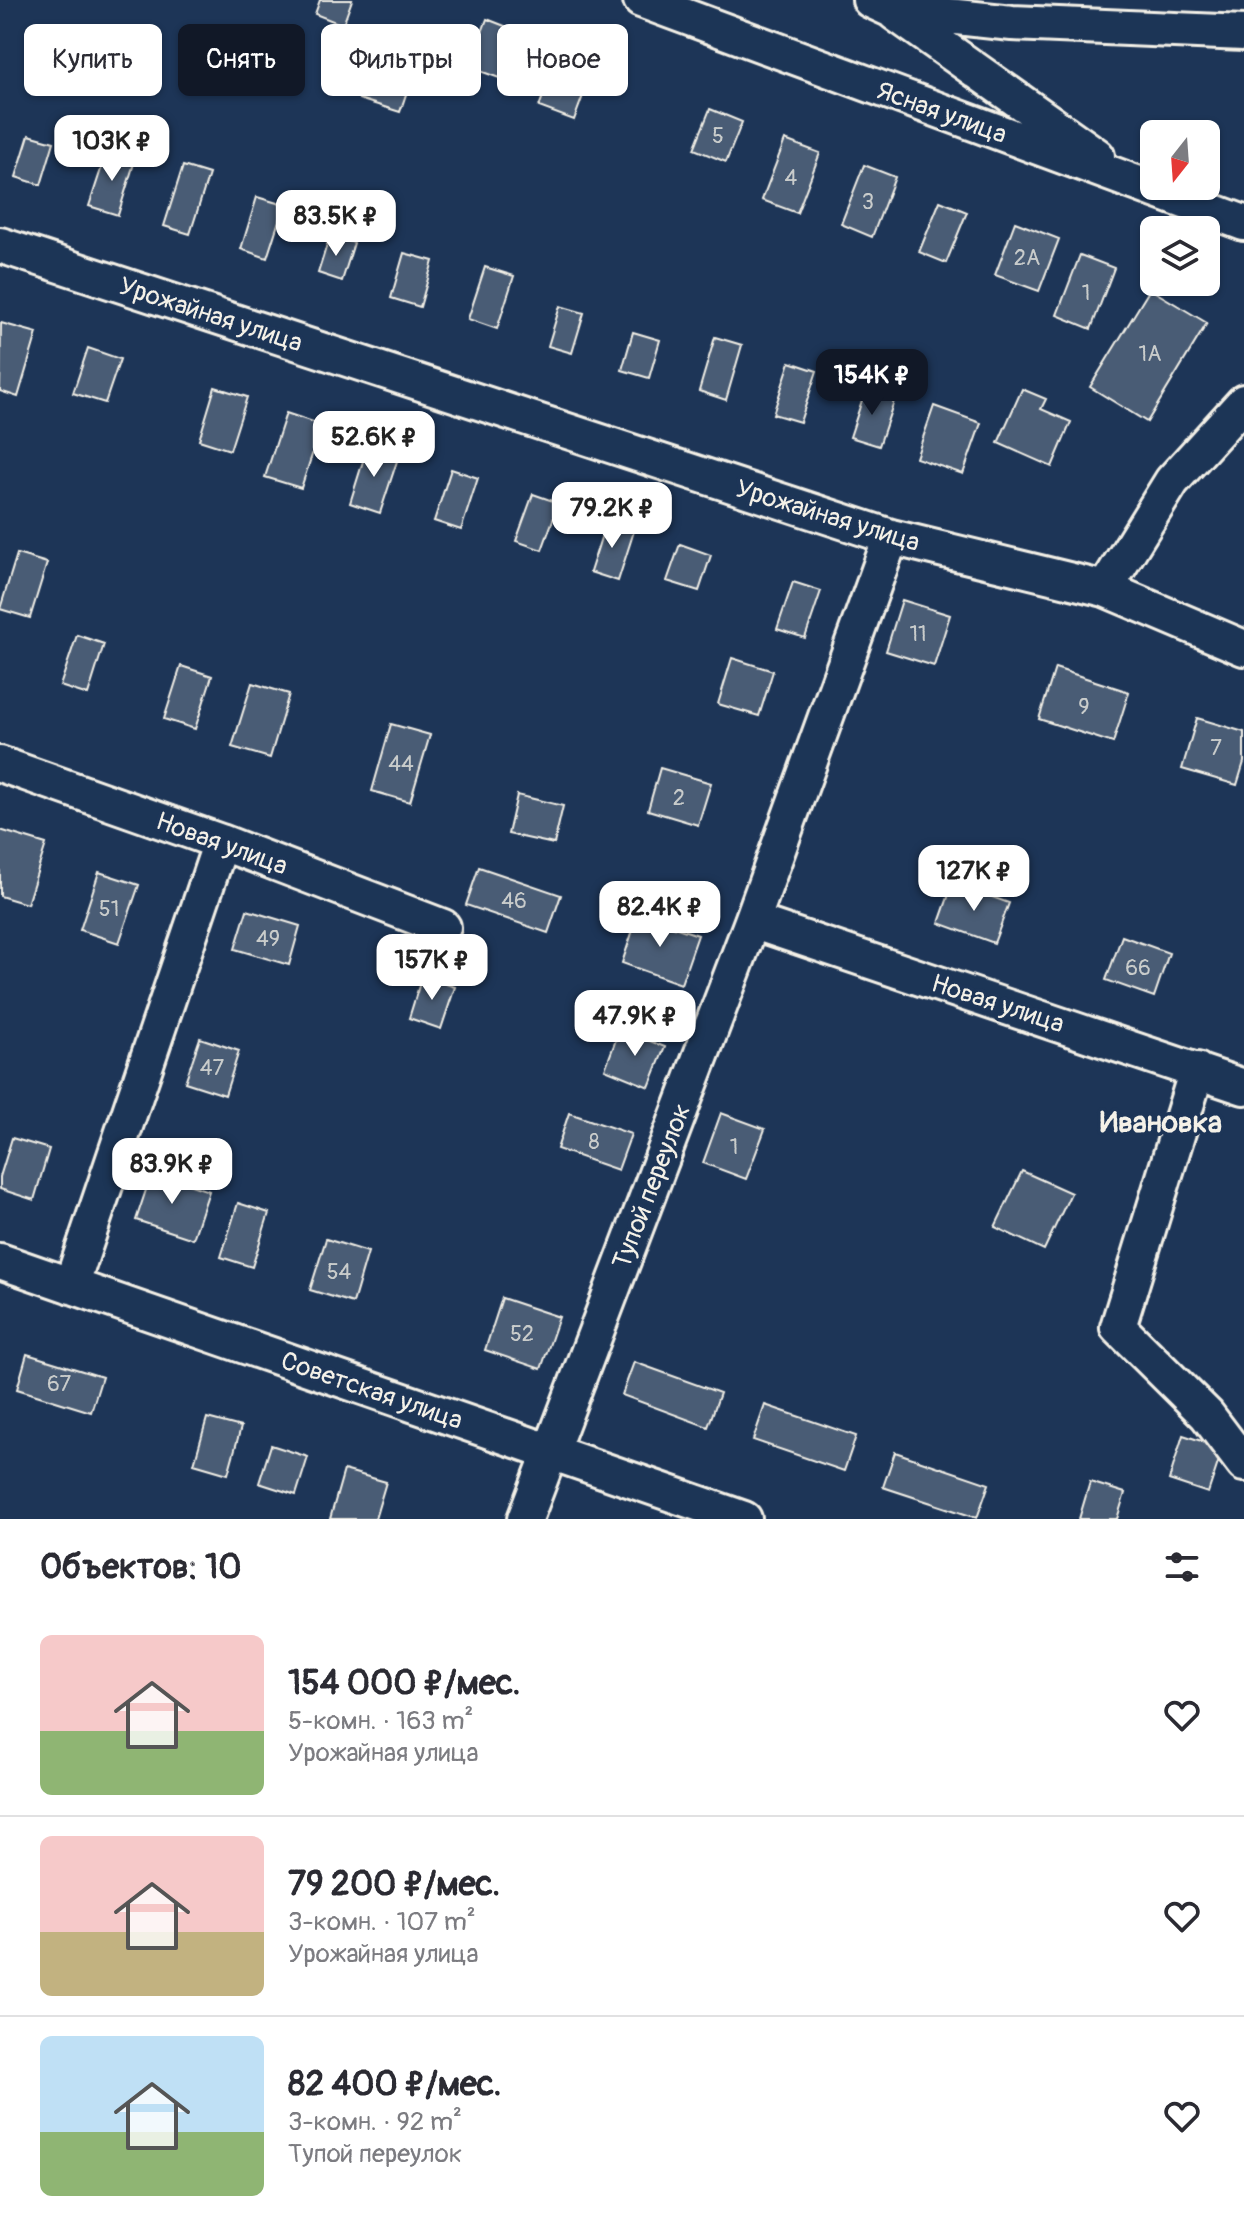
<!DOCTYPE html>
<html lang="ru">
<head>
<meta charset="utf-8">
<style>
	:root { --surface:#fff; --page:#f2f2f3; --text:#2b2b33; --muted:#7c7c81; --line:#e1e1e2; --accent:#111827 }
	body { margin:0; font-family:Pangolin,sans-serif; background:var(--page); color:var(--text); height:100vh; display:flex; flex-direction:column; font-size:30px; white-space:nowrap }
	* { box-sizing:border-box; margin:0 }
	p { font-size:26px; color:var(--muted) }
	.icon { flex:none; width:44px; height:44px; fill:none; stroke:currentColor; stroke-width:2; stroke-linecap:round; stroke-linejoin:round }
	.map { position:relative; height:1519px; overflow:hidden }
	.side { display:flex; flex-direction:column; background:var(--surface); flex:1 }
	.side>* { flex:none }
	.banner { position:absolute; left:24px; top:24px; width:800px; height:72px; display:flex; gap:16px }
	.needle { width:52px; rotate:197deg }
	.controls { position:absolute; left:1140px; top:120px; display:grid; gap:16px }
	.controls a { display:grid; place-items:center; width:80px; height:80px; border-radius:12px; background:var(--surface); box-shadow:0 2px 6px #0004; font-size:40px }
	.price { position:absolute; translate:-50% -68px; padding:0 18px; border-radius:16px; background:#fff; color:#222; font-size:26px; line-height:52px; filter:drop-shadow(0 2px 4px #0008) }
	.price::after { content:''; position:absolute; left:50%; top:48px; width:24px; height:18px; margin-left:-12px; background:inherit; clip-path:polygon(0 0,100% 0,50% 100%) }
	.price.current { background:var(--accent); color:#fff }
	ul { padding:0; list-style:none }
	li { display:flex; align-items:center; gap:24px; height:200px; padding:0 40px }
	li+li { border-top:2px solid var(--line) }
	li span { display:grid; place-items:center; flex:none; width:224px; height:160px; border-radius:12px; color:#555 }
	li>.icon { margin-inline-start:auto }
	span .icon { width:96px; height:96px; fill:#fffc; stroke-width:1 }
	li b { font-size:34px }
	h2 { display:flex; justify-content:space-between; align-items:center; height:96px; padding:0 40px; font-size:34px }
	.pill { padding:0 28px; border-radius:12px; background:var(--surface); box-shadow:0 2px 6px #0004; font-size:28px; line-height:72px }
	.pill.current { background:var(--accent); color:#fff }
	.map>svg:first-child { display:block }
	.building { fill:#485b74; stroke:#f4f1e8; stroke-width:2 }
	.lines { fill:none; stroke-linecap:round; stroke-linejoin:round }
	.minor-casing { stroke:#f4f1e8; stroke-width:40 }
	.minor { stroke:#1d3557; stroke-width:34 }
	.labels { text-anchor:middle; stroke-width:7; stroke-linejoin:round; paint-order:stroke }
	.number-label { font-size:22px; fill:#c9cccb }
	.street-label { font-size:26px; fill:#f4f1e8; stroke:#1d3557 }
	.quarter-label { font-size:30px; font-weight:bold; fill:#f4f1e8; stroke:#1d3557 }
</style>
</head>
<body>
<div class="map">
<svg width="1244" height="1519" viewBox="0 0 1244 1519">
	<rect width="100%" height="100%" fill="#1d3557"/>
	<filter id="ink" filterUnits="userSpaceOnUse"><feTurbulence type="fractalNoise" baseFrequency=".0125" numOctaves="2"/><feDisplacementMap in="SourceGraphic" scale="16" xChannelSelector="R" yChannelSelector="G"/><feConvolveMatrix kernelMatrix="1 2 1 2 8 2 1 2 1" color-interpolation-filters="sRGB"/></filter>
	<g filter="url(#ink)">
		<path class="building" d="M320,0H352L343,25L315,14Z
			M487,19L520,32L502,79L469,67Z
			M376,45L418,59L400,112L359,99Z
			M557,58L592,71L574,120L539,107Z
			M710,109L742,122L726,162L694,149Z
			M29,135L54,142L41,185L16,177Z
			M785,140L820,153L797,213L762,200Z
			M107,151L135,160L118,215L89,206Z
			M864,165L895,177L872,237L841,224Z
			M183,166L209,174L190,234L164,226Z
			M257,197L284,205L267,258L241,249Z
			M940,201L967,212L946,263L919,252Z
			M1015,222L1059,239L1039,291L995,275Z
			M330,235L354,243L342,281L318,273Z
			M404,253L433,261L420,307L391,298Z
			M1080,255L1114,268L1091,329L1057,315Z
			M485,267L514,276L497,329L468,319Z
			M1150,289L1207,323L1147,422L1090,387Z
			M560,306L584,313L572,353L548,346Z
			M1,323L37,333L18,397L0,391Z
			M633,332L660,340L649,378L622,370Z
			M715,337L742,345L726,400L699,391Z
			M88,348L120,359L105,403L73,393Z
			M790,362L817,371L800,422L773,414Z
			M215,387L247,397L230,450L199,440Z
			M866,388L895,398L879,446L850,437Z
			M1022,389L1046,399L1041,409L1071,422L1052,467L998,443Z
			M934,406L981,423L963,474L916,458Z
			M286,413L322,425L301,488L265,477Z
			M368,445L399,455L380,513L350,503Z
			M451,469L478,478L461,530L434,521Z
			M533,494L559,503L542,550L516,541Z
			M607,519L635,528L618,581L590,572Z
			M680,544L711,555L699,591L667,581Z
			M17,554L47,563L30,618L0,609Z
			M793,582L821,591L805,638L777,629Z
			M902,600L950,615L934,666L886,651Z
			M77,635L104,644L88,695L60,686Z
			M732,658L773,671L759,716L718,704Z
			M181,666L212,676L195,729L164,719Z
			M1055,668L1129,692L1113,743L1039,719Z
			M252,683L289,694L270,758L232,747Z
			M1197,718L1244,732V762L1237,785L1182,769Z
			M391,724L430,735L410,802L372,791Z
			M660,768L711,783L698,825L648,810Z
			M517,795L563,806L554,844L508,834Z
			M0,830L46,844L27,904L0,896Z
			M479,867L561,895L548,933L466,905Z
			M99,872L139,885L119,943L80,930Z
			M953,883L1009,903L994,943L939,923Z
			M247,910L300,926L289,965L235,949Z
			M638,915L698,935L681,984L622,963Z
			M1122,936L1169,953L1154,997L1106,980Z
			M422,976L455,987L441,1029L409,1018Z
			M620,1029L665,1047L649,1087L605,1069Z
			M200,1038L239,1051L225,1095L185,1082Z
			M569,1113L631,1134L618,1170L557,1149Z
			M721,1113L765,1129L746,1179L703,1163Z
			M12,1138L49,1149L34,1200L0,1189V1177Z
			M1022,1171L1071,1193L1044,1250L995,1227Z
			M152,1172L209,1191L193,1239L136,1220Z
			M238,1203L269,1213L252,1267L221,1257Z
			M326,1239L368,1252L353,1303L310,1290Z
			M502,1298L559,1317L541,1369L485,1350Z
			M27,1354L102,1377L91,1412L17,1389Z
			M634,1362L720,1393L708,1427L622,1395Z
			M765,1405L856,1436L844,1471L753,1440Z
			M207,1418L241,1427L228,1474L194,1464Z
			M1183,1435L1223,1448L1208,1493L1169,1480Z
			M271,1445L308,1457L296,1495L259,1483Z
			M895,1452L989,1484L977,1518L883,1487Z
			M344,1470L386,1482L375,1519H330Z
			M1090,1482L1125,1493L1117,1519H1079Z"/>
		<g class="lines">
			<g class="minor-casing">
				<path id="minor" d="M641,0L1244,223
					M870,0L892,10L1012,23L1244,33
					M895,13L1097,156
					M0,245L891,537L1105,589L1244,648
					M1105,589L1172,481L1244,402
					M0,764L221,842L443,927
					M752,921L1244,1087
					M1197,1070L1118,1327L1207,1415L1244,1464
					M0,1261L744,1519
					M71,1286L221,842
					M525,1519L752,921L891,537"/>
			</g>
			<use href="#minor" class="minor"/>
		</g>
	</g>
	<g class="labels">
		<g class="number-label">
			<text x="718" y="143">5</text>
			<text x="791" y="185">4</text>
			<text x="868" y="209">3</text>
			<text x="1027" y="265">2А</text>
			<text x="1086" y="300">1</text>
			<text x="1150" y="361">1А</text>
			<text x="918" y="641">11</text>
			<text x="1084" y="714">9</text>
			<text x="1216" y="755">7</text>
			<text x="401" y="771">44</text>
			<text x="679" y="805">2</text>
			<text x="514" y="908">46</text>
			<text x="109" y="916">51</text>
			<text x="268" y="946">49</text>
			<text x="1138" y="975">66</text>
			<text x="212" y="1075">47</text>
			<text x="594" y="1149">8</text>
			<text x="734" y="1154">1</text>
			<text x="339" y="1279">54</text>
			<text x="522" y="1341">52</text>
			<text x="59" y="1391">67</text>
		</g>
		<g class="street-label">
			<text transform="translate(942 112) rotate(20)" y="9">Ясная улица</text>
			<text transform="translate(211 314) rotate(18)" y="9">Урожайная улица</text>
			<text transform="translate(828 515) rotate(17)" y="9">Урожайная улица</text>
			<text transform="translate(222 843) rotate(20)" y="9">Новая улица</text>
			<text transform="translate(998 1003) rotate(18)" y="9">Новая улица</text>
			<text transform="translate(651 1186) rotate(-69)" y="9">Тупой переулок</text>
			<text transform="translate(372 1390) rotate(19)" y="9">Советская улица</text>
		</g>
		<g class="quarter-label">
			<text x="1161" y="1132">Ивановка</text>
		</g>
	</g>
</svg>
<div class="controls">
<a><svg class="needle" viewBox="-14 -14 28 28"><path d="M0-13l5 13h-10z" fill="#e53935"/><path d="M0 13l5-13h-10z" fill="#7c7c81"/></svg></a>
<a><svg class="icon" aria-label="layers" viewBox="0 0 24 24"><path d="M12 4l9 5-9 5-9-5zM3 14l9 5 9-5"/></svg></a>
</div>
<b class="price" style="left:112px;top:183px">103K ₽</b>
<b class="price" style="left:336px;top:258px">83.5K ₽</b>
<b class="price current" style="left:872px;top:417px">154K ₽</b>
<b class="price" style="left:374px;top:479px">52.6K ₽</b>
<b class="price" style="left:612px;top:550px">79.2K ₽</b>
<b class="price" style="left:974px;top:913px">127K ₽</b>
<b class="price" style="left:660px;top:949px">82.4K ₽</b>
<b class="price" style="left:432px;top:1002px">157K ₽</b>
<b class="price" style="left:635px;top:1058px">47.9K ₽</b>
<b class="price" style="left:172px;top:1206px">83.9K ₽</b>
<div class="banner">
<a class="pill">Купить</a>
<a class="pill current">Снять</a>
<a class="pill">Фильтры</a>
<a class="pill">Новое</a>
</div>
</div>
<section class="side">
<h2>Объектов: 10<svg class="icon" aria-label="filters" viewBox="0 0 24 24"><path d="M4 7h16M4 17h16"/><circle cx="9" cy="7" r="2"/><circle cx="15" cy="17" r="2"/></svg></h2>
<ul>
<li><span style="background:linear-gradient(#f6c9c9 60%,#8fb573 0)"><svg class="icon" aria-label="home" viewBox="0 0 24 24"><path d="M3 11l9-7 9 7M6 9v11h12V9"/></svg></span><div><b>154 000 ₽/мес.</b><p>5-комн. · 163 m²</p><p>Урожайная улица</p></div><svg class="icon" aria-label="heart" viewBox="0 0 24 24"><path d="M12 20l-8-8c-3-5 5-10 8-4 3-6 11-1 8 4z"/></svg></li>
<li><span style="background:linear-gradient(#f6c9c9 60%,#c2b280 0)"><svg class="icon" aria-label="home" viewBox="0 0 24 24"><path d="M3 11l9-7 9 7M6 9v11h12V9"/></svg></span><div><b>79 200 ₽/мес.</b><p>3-комн. · 107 m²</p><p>Урожайная улица</p></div><svg class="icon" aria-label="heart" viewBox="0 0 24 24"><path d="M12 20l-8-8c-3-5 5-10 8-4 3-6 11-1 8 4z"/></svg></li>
<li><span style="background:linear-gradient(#bfe0f5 60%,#8fb573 0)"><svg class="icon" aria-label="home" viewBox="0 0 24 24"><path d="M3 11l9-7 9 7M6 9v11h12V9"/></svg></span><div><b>82 400 ₽/мес.</b><p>3-комн. · 92 m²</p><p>Тупой переулок</p></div><svg class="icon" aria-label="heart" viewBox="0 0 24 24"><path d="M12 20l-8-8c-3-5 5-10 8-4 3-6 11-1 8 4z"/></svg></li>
</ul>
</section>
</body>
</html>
